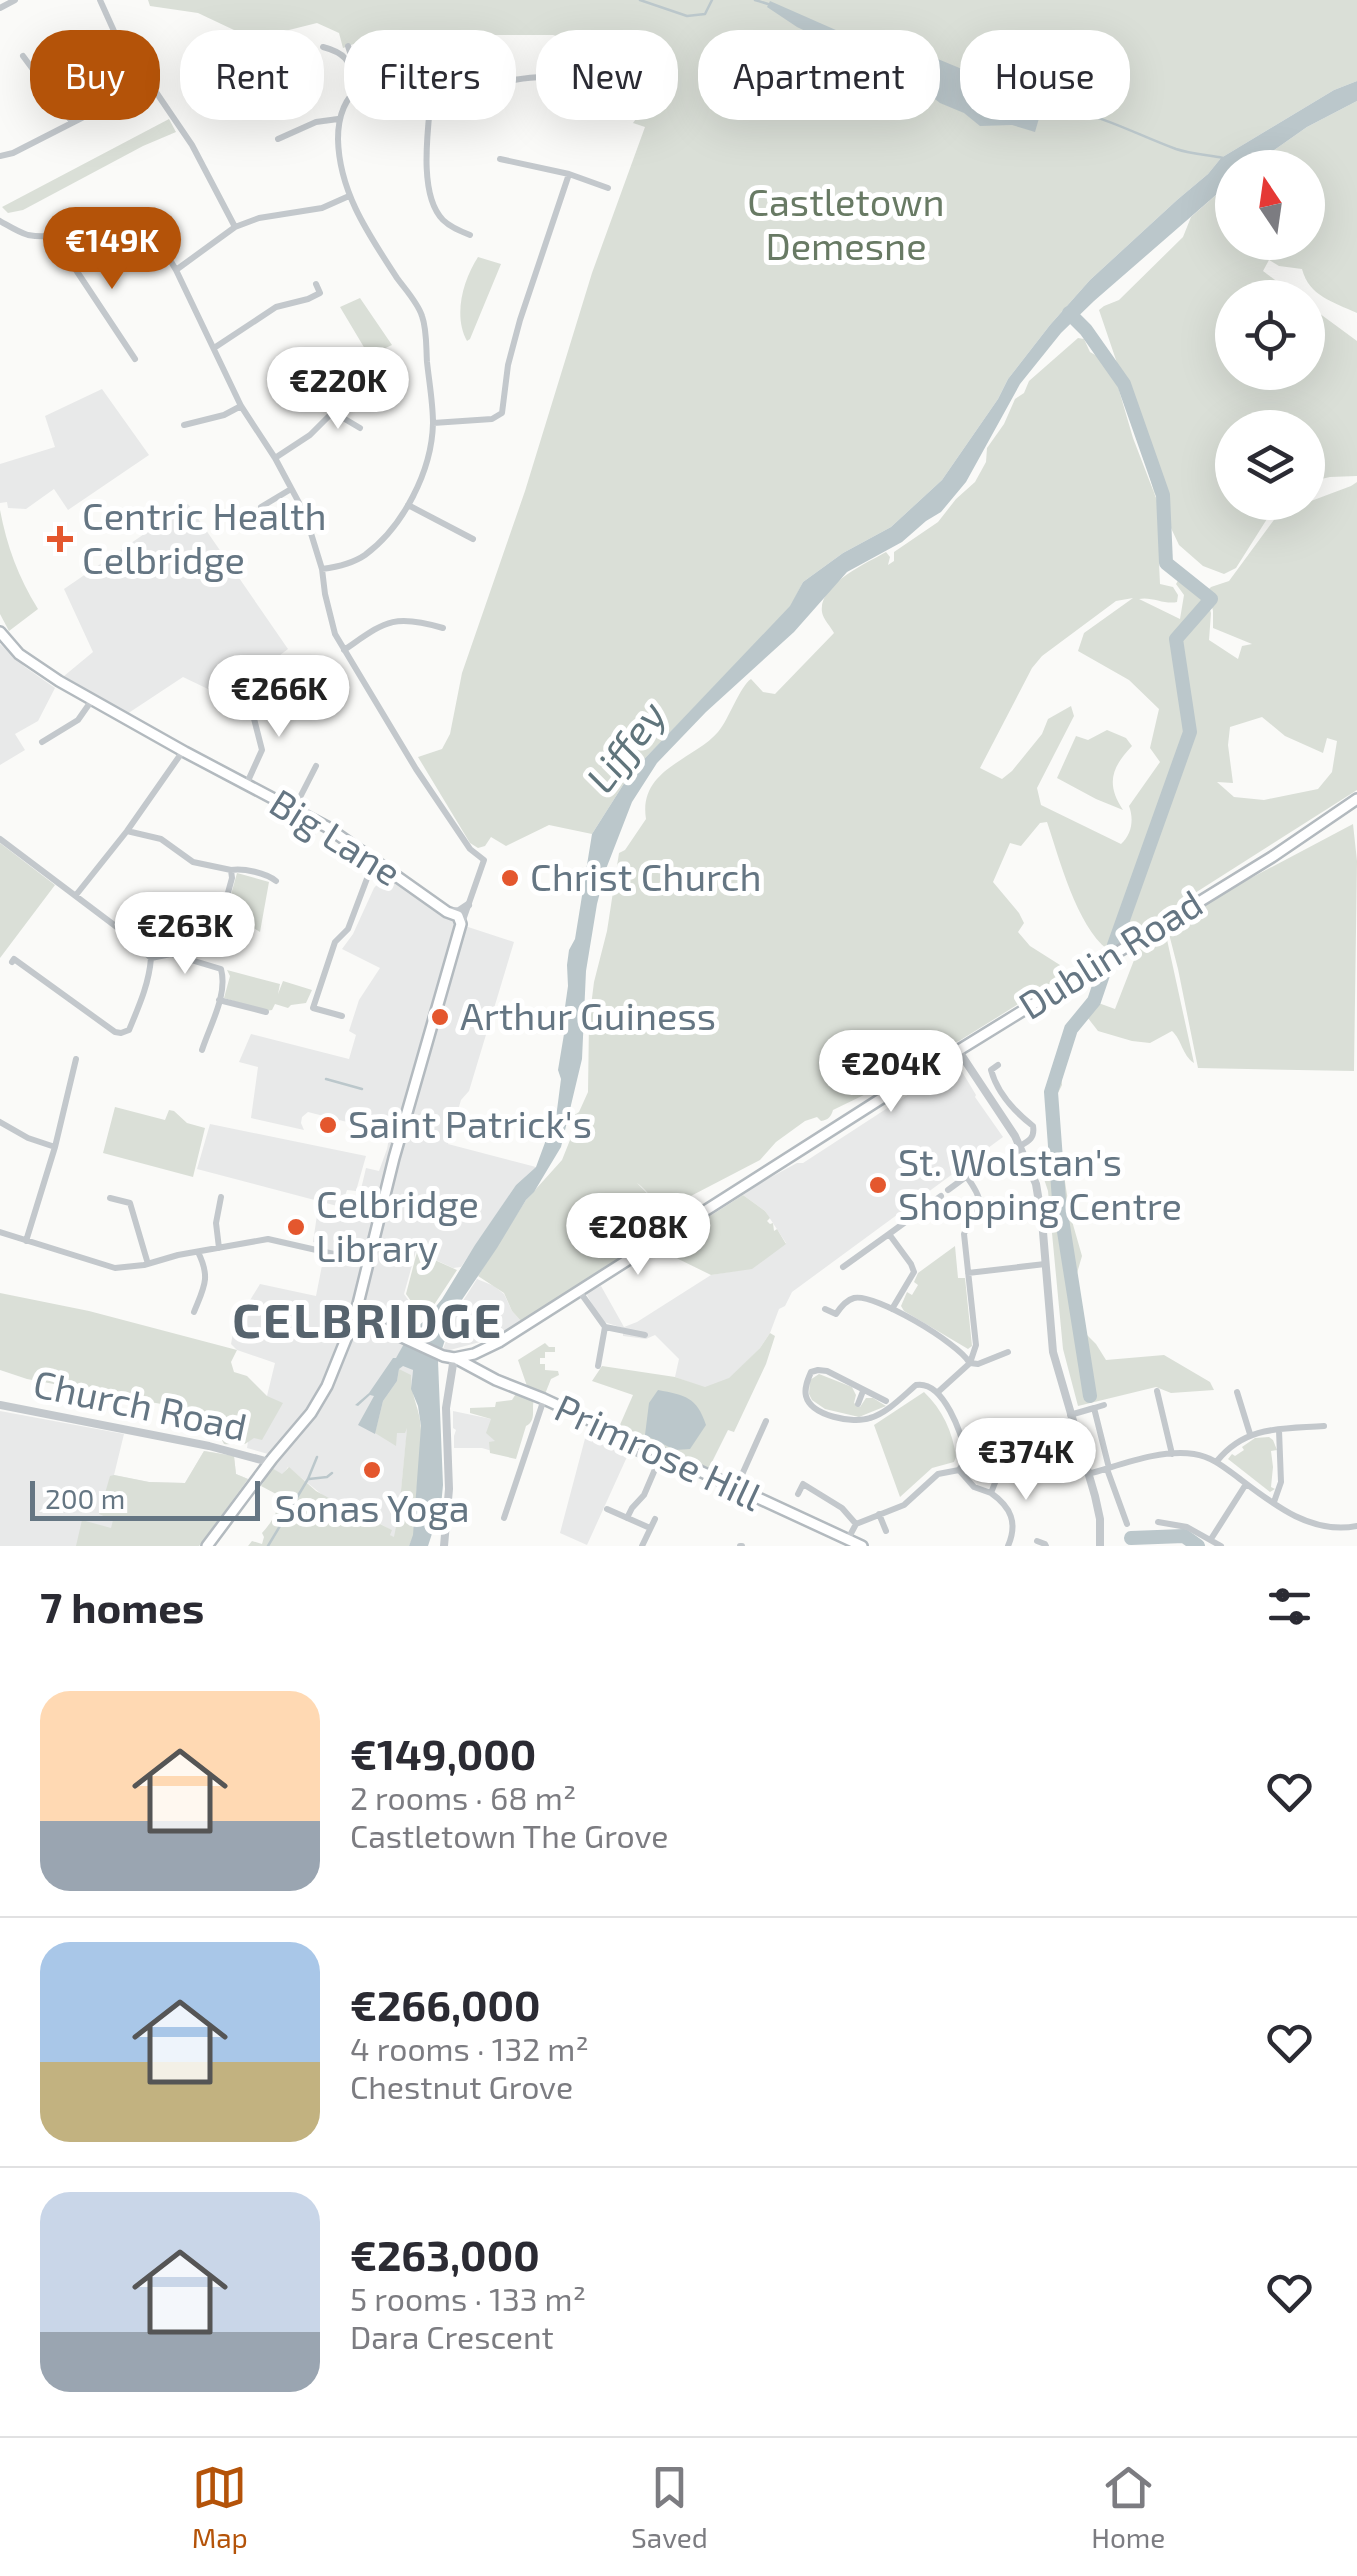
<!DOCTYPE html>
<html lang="en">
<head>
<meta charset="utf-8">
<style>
	:root { --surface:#fff; --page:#f2f2f3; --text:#2b2b33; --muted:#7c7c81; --line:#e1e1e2; --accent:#b45309 }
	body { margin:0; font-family:"Exo 2",sans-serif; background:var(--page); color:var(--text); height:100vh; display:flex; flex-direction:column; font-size:38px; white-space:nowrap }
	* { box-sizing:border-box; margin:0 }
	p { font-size:32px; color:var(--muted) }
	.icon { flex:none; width:55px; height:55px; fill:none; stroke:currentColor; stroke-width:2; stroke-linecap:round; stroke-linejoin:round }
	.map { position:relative; height:1546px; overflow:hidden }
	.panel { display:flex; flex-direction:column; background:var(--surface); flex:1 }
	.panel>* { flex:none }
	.top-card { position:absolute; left:30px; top:30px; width:1298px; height:90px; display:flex; gap:20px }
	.needle { width:65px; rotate:347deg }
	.controls { position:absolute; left:1215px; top:150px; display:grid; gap:20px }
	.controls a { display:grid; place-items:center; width:110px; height:110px; border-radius:50%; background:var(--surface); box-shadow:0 10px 40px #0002; font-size:50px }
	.scale { position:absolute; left:30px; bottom:25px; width:230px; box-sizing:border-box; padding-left:10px; border:5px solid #657683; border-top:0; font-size:28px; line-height:35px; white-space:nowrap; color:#657683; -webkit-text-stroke:8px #fff; paint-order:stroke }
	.price { position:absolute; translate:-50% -85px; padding:0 22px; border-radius:35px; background:#fff; color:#222; font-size:32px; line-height:65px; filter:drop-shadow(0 2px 5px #0008) }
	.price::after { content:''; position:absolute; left:50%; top:60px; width:30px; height:22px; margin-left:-15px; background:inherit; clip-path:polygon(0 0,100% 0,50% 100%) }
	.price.selected { background:var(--accent); color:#fff }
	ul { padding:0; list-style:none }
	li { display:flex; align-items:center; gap:30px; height:250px; padding:0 40px }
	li+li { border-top:2px solid var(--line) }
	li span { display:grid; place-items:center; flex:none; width:280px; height:200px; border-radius:30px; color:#555 }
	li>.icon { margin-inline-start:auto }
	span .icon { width:120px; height:120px; fill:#fffc; stroke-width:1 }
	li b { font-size:42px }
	h2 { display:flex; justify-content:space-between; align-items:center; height:120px; padding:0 40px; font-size:42px }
	.tag { padding:0 35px; border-radius:40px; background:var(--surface); box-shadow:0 10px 40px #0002; font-size:35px; line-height:90px }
	.tag.selected { background:var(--accent); color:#fff }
	.tabs { display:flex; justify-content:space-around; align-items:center; height:140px; border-top:2px solid var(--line); background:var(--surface); font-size:28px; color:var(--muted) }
	.tabs a { display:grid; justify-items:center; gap:5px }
	.tabs .selected { color:var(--accent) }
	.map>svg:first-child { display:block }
	.built { fill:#e8e9e9 }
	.green { fill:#dadfd7; fill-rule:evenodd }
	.water { fill:#bbc7cb }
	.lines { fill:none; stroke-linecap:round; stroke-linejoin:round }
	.stream { stroke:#bbc7cb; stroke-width:2.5 }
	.river { stroke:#bbc7cb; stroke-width:14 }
	.secondary-casing { stroke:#b3babf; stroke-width:14 }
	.minor { stroke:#c3c8cc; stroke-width:6 }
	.tertiary { stroke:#c3c8cc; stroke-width:8 }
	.secondary { stroke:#fff; stroke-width:9 }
	.poi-dot { fill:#e4572e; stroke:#fff; stroke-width:4 }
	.labels { text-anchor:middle; stroke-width:10; stroke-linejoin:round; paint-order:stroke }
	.park-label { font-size:38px; fill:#687a64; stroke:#fff }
	.poi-label { font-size:38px; fill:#657683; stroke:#fff; text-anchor:start }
	.street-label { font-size:38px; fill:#657683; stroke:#fff }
	.water-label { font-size:40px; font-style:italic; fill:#60757c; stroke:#fff }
	.district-label { font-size:48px; font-weight:bold; letter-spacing:2.5px; fill:#57646e; stroke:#fff }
</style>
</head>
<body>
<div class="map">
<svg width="1357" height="1546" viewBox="0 0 1357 1546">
	<rect width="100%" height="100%" fill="#fafaf8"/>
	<path class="built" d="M102,389L149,455L68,510L54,489L26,509L8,508L7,502L0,503V464L55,447L45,416Z
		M188,504L288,649L258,672L237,703L183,677L127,714L64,676L93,652L64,589Z
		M0,644L25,667L55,688L38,721L15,734L25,750L0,765Z
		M389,871L462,925L514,942L469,1091L461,1100L448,1144L536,1167L516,1185L461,1267L453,1268L416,1251L404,1294L417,1312L402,1324L407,1339L396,1359L413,1370L401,1492L404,1511L399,1540L389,1535L391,1530L384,1526L359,1513L355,1517L336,1506L288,1467L282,1475L269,1466L268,1454L247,1448L250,1429L267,1396L275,1363L237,1350L231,1344L233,1333L237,1334L247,1305L260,1284L316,1296L326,1245L313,1242L317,1215L353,1223L366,1168L379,1171L387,1149L390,1133L308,1112L302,1117L301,1123L304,1130L251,1118L258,1067L239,1062L251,1034L349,1059L356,1035L349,1031L359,1000L380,968L342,949L353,934L374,888Z
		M956,1067L961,1070L976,1095L975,1097L1003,1137L792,1292L785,1306L779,1309L770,1333L760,1348L729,1379L705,1388L675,1377L679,1359L655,1335L646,1339L623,1336V1328L601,1321L586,1293L601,1286L624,1327L637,1322L711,1275L752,1268L786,1243L765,1211L743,1195L760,1183L797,1163H803L949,1068Z
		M210,1124L366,1156L356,1191L347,1190L341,1207L197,1169Z
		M477,1279L494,1286L504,1294L512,1311L521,1321L506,1331L499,1328L480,1342L450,1350L443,1349L459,1307Z
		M0,1411L124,1434L114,1475L149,1482L185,1483L204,1451L234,1456L236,1474L248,1479L199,1546H0Z
		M453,1411L496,1420L502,1454L482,1448H454V1436L456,1430L453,1428Z
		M587,1431L631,1448L587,1545L560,1533Z"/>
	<path class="green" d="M148,0H1357V81L1334,90L1221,158L1208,174L1177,200L1090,280L1050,325L1008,379L998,399L942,480L891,527L843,553L803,582L791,606L630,774L592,834L549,825L506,846L491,837L485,846L478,848L470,843L418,757L442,749L450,734L462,673L525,491L592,273L645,127L633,123L638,116L637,111L643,112L636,109L643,86L652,85L643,84L639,69L631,70V68L637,60L660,71L659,85L665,68L642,51L570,40L553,35H390L364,40L343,48L339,33L317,23L253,39L198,13L150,6Z
		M1357,101V313C1333,302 1309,296 1302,269L1279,266L1269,260L1263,271L1298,297L1232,298V372H1308V305L1357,341V476L1330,477L1308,482V428H1232V502L1277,503L1236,568L1224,574L1203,566L1179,545L1154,492L1116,360L1099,310L1104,306L1119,300L1183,237L1191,217L1232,181V242H1308V168L1250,167L1307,127Z
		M169,119L176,132L143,146L23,210L8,213L2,207Z
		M478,257L501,264L470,339L467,341C453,316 463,280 478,257Z
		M360,298L392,345L373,354H368L340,307Z
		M1078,338L1084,339L1090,352L1104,360L1116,380L1133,438L1163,516L1167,545L1159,563L1160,584L1173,587L1178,595L1177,602C1165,605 1151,596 1139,599L1180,619L1184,595L1176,584L1179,579L1204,590L1211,613L1209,640L1238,659L1242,646L1252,644L1213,628V611L1208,590L1211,587L1229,581L1279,513L1351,486L1357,482V790L1107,949C1077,926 1059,858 1047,822L1040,823L1021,846L1010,843L993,882L1019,913L1024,923L1018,932L1030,946L1060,965L1062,977L959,1041L924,1053L916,1063L890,1079L881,1081L868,1093L833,1110C831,1117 828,1120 821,1121L817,1117L805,1121L776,1142L760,1160L687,1198L671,1213C656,1208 650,1192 637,1183L654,1200L669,1225L580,1287L521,1321L512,1311L504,1293L478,1276L526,1200L562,1160L574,1130L573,1116L579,1112L588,1092L589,1022L594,982L607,931L619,853L625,850L646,819C638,769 694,760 718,732C729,719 740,686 751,679L763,692L775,694L834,633C831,627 823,619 822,612C818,584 867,563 886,552L890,557L888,565L894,561V552L938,522L956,499L975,482L986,462L987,448L1004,424L1015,399L1024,393L1029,381ZM1133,598L1084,633L1078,651L1129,680L1159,709L1150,748L1160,762L1129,806C1134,819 1132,834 1121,844L1041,805L1037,788L1074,716L1071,706L1048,719L1042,734L1012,771L1002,779L980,768L1032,668L1042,656L1116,601ZM1262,717L1285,736L1323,753L1327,738L1337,741L1332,772L1318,789L1264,800L1234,797L1217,782L1233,783L1228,745L1230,727Z
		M0,510C7,546 18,577 38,609L9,631L0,614Z
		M1107,730L1126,738L1132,746C1111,768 1106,784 1123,810L1096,799L1057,778L1076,736L1088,740Z
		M1353,824L1357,861L1354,1071L1198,1068L1178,969L1168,930L1232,888Z
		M0,843L55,885L0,958Z
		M237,873L269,882L260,932L252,927L254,920L246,917L241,921L225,916Z
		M1166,935L1194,1063C1182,1055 1182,1040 1172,1031L1150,1043L1132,1041L1098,1031L1084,1013L1093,1001L1115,1009L1136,955L1133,949L1154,938Z
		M227,970L280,984L278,994L283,981L312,990L306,1003L291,1005L288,1008L275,1004L272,1010L266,1011L224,998L230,976Z
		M1059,1045L1062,1085L1056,1097L1059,1143L1070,1214L1082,1256L1075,1280L1078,1326L1096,1344L1106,1360L1164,1355L1210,1382L1214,1390L1171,1393L1156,1387L1078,1406L1063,1349L1048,1191L1041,1170L1032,1153L1050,1152L1048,1114Z
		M115,1107L165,1120L169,1110L174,1111L187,1123L205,1128L193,1177L103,1153Z
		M743,1195L765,1211L770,1218L767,1221L770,1224L773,1223L774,1231L777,1229L786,1244L752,1269L711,1275L658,1249Z
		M955,1246L958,1278H965L972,1346L968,1349L904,1311L901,1306L907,1292L912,1295L918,1285L914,1282L918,1273Z
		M417,1252L457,1270L430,1311H418L406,1294Z
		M0,1293L89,1311L237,1350L231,1362L234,1372L247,1376L267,1396L283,1403L262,1440L254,1438L245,1444C236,1442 232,1445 224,1444C214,1421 191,1419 172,1406L27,1379L0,1370Z
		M770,1333L775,1336L766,1364L734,1432L728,1430L709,1468L619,1427L633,1395L592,1381L602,1366L675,1377L705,1387L729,1378L760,1348Z
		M545,1343L549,1347H555V1352H545V1358H540V1364H545V1370L558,1371L559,1375L551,1379L545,1394L527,1386L518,1360Z
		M399,1369L411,1375C410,1395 421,1411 421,1430C421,1465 414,1501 414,1535L409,1546H248L252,1541L262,1544L264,1537L262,1533C271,1523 281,1509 278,1495L261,1486L272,1468L282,1474L289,1467L316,1491L338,1503V1506L355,1517L358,1513L392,1530L390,1535L394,1537L399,1511L407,1428L405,1433H397L396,1446L375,1433L383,1401L397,1381Z
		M819,1374L852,1387L856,1395L854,1403L860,1407L866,1398H873L886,1406L859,1417L825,1409L812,1400L809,1394L810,1380Z
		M517,1392L522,1397L534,1400C531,1409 537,1420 526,1426L516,1459L490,1453L489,1442L495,1441L486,1433L491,1419L470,1413V1408L495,1407L496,1402L512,1400Z
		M924,1392C942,1409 953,1432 956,1457L954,1462L932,1468L900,1497L874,1425Z
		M1041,1428L1059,1430V1435L1067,1442L1071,1451L1050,1460L1042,1451L1020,1457L1016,1454V1441L1031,1431Z
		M1269,1437L1273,1440L1277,1450L1271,1451L1273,1467L1271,1487L1275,1489L1270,1492L1228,1459L1232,1454L1235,1456L1244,1450L1242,1447L1255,1438Z
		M204,1451L234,1456L236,1474L248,1479L199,1546H76L82,1520L111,1528L113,1520L99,1514L110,1476L114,1475L149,1482L185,1483Z"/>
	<path class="water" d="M770,1L854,38L933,57L986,79L1043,96L1045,98L1035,132L1012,125L980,126L964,113L940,103L923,90L874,70L828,42L797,27L767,7Z
		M1357,81V101L1307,127L1250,167L1232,168V181L1094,301L1061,333L1020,384L966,482L941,512L926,521L902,542L847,572L794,632L706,712L657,763L632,802L606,869L597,904L586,971L582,1059L561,1147L534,1192L526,1200L497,1248L455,1310L438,1361L443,1485L441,1506L428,1546H409L413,1535L421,1426L418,1406L411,1389L413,1370L403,1366L399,1369L397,1381L383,1401L375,1434L358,1425L374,1396L370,1395L358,1406L355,1405L369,1393L393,1358H396L410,1333L424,1321L442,1299L475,1245L516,1185L536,1167L557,1110L561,1079L558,1070L564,1034L563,1021L568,986L567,965L569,950L575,939L592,834L630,774L790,606L803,582L843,553L891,527L942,480L998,399L1008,379L1050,325L1090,280L1177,200L1208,174L1221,158L1334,90Z
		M658,1390C685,1395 697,1397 706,1425L690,1449L675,1450L645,1435L649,1403Z"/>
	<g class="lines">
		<path class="stream" d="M640,0L687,16L705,14L712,0
			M755,0L768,4
			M1040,106C1088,107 1132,133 1176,149C1191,154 1208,155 1223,158
			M326,1079L362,1089
			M309,1479L327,1477L332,1473
			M268,1546L308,1479L317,1457"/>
		<path class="river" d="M1069,313L1086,330L1124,384L1163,495L1166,563L1211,599L1176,639L1190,732L1114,945
			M1090,1396L1059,1200L1051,1092L1071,1029L1094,1001L1107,963
			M1131,1538L1184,1536L1198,1546"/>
		<g class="secondary-casing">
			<path id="secondary" d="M0,632L19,654L59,681L185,752L327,827L447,912L458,916L461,924L394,1158L357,1308L358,1321
				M358,1321L369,1322L443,1356L454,1358L474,1354L499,1342L912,1079L1272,857L1357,799
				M457,1359L496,1380L544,1399L862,1546
				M207,1546L272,1459L311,1413L327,1386L350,1329L358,1321"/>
		</g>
		<path class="minor" d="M100,0L118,40L141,70L192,145L235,227
			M0,8L15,0
			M348,46L359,80
			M323,47C350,54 349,64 358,88
			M23,56L72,122
			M361,86C379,78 409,97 430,97C470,95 507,76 547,77C565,78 584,86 601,90
			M431,97C428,129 418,195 443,220C450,227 460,231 470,235
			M278,139L316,122L338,119
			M0,156L13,153L111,103L141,70
			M569,174L608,188
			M0,221C9,226 18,232 28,235C49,239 69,234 89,226C133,208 156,235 176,270L241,406L275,458L305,514L322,569L325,594L335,634L416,769L470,849L484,860L462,923
			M64,235L74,267L135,359
			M176,270L235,227L259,218L322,208L349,196
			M214,348L276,307L308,299L320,293L316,284
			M333,412L360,428
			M433,423L492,419L502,413L508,365L520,320L569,174L500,159
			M184,425L224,415L241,406
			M275,458L310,435L333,412L322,399L318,374
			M408,505L473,539
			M261,507L291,489
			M322,569C337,567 352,564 365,555C403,527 432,471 433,423C433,403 429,381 427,362C426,347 427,330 422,316C418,303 405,289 397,278C369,235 339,192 338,139C338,118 343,99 361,86
			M344,650C385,622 392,613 443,628
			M42,742L78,720L92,700
			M247,783L262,750L251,707L265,680
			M294,809L316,766
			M127,831L161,839L193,862L231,870
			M0,839L126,934L151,958C149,984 139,1006 129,1030L121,1033L115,1032L14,959L12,962
			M307,841L319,823
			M76,895L127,831L183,751
			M245,928L221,918L232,878L231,870C244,868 266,873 276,881
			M151,958L171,954L221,969C228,995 210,1025 202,1050
			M219,1000L266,1012
			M342,1016L313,1008L335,942L348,929L374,860
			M998,1065L991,1070C997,1092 1015,1112 1033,1126C1035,1138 1029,1141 1020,1146
			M0,1122L28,1138L55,1147L26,1241
			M55,1147L76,1059
			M948,1190L982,1165
			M110,1198L130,1203L148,1264
			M0,1232L115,1268L144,1265L178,1255L268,1239L369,1262
			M889,1234L941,1196
			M219,1248L216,1223L221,1197
			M843,1267L889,1234L911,1264L914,1272L892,1309
			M968,1273L1045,1264
			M580,1292L605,1327L645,1335
			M825,1309L836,1314C840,1308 846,1300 854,1298C875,1293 958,1343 969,1362
			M194,1312C204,1287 211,1278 198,1252
			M970,1363L978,1364L1008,1352
			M598,1366L605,1327
			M1157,1391L1172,1454
			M938,1392L970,1363L976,1345L964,1234C975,1206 991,1211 967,1177
			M1237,1392L1250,1434
			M886,1401L827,1371L818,1370L811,1372C808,1379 804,1388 806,1396C811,1416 853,1424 870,1418C887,1413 902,1397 916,1385C944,1380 962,1435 967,1458L959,1470
			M858,1404L863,1391
			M1094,1408L1104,1405
			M1070,1415L1094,1408L1109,1468
			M631,1451L657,1463
			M1009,1461L1020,1462L1039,1455L1045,1463
			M1217,1461C1246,1425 1282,1429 1324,1426
			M1107,1469L1127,1524
			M959,1470L974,1487L991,1493L1000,1470L1009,1461C1010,1455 1009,1449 1010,1443C1014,1420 1055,1425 1072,1420
			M1088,1474C1121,1465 1159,1449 1194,1454C1213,1457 1225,1468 1240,1479C1274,1505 1312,1535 1357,1526
			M736,1488L766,1421
			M991,1493C1011,1507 1018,1523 1008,1546
			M798,1494L803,1484L842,1508L856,1524
			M1274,1502L1281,1482L1279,1430
			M607,1509L650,1528
			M879,1514L886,1531
			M504,1518L544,1399
			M627,1518L632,1508L644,1495L662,1453
			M1158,1522L1187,1527L1221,1546
			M848,1539L856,1524L904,1505L938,1474L959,1470
			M1211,1539L1246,1484
			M1037,1541L1045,1544L1046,1546
			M642,1546L655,1519
			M740,1546H742"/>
		<path class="tertiary" d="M450,912L459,911L468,905
			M958,1050L1015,1136L1036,1184L1042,1220L1053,1352L1095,1496L1100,1519V1546
			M0,1405L209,1446L269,1462
			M444,1546L449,1489L446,1408L454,1358"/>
		<use href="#secondary" class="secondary"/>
	</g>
	<g class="poi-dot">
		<path d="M55 524h10v10h10v10h-10v10h-10v-10h-10v-10h10z"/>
		<circle cx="510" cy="878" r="10"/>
		<circle cx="440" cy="1017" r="10"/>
		<circle cx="328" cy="1125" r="10"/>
		<circle cx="878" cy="1185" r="10"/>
		<circle cx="296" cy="1227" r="10"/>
		<circle cx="372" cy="1470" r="10"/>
	</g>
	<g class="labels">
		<g class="park-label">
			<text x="846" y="216">Castletown<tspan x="846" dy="44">Demesne</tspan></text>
		</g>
		<g class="poi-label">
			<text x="82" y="530">Centric Health<tspan x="82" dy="44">Celbridge</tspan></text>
			<text x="530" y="891">Christ Church</text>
			<text x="460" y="1030">Arthur Guiness</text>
			<text x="348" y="1138">Saint Patrick's</text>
			<text x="898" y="1176">St. Wolstan's<tspan x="898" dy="44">Shopping Centre</tspan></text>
			<text x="316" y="1218">Celbridge<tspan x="316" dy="44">Library</tspan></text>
			<text x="372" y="1522" text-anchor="middle">Sonas Yoga</text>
		</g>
		<g class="street-label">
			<text transform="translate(335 838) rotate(32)" y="13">Big Lane</text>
			<text transform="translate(1111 955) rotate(-32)" y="13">Dublin Road</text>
			<text transform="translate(140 1406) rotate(12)" y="13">Church Road</text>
			<text transform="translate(658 1453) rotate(25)" y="13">Primrose Hill</text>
		</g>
		<g class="water-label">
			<text transform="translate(626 747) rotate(-53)" y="14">Liffey</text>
		</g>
		<g class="district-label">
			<text x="368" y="1338">CELBRIDGE</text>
		</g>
	</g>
</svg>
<div class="controls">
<a><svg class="needle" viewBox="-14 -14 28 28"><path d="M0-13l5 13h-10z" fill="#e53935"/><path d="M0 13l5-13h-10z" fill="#7c7c81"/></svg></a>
<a><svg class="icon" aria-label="locate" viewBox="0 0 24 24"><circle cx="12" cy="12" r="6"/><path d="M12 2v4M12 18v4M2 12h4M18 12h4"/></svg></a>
<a><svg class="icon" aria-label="layers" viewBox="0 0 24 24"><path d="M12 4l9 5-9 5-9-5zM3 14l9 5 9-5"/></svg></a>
</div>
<div class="scale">200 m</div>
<b class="price selected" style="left:112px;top:292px">€149K</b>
<b class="price" style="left:338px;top:432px">€220K</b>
<b class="price" style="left:279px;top:740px">€266K</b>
<b class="price" style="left:185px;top:977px">€263K</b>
<b class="price" style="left:891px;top:1115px">€204K</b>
<b class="price" style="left:638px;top:1278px">€208K</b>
<b class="price" style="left:1026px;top:1503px">€374K</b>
<div class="top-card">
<a class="tag selected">Buy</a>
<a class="tag">Rent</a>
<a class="tag">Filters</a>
<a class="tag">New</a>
<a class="tag">Apartment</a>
<a class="tag">House</a>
</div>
</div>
<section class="panel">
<h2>7 homes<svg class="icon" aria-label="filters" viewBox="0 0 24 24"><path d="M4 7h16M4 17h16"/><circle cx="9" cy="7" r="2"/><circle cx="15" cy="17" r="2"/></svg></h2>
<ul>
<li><span style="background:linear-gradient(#ffd9b3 65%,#9aa5b1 0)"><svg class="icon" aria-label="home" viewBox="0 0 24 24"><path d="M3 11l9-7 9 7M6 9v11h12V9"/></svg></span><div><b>€149,000</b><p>2 rooms · 68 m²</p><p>Castletown The Grove</p></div><svg class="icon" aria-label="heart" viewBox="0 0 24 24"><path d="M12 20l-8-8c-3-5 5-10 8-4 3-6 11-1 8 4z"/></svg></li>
<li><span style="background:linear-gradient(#a9c7e8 60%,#c2b280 0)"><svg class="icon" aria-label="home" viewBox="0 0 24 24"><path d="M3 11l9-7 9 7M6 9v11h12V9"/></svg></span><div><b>€266,000</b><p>4 rooms · 132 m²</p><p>Chestnut Grove</p></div><svg class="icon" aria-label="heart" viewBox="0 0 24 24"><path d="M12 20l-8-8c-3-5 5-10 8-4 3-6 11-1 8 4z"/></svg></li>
<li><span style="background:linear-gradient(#c9d6e8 70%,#9aa5b1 0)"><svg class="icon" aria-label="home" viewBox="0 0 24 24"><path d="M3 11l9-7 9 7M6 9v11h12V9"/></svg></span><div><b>€263,000</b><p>5 rooms · 133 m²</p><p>Dara Crescent</p></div><svg class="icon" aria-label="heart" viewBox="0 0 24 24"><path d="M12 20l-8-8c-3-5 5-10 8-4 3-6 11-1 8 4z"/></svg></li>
</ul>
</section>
<nav class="tabs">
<a class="selected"><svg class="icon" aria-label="map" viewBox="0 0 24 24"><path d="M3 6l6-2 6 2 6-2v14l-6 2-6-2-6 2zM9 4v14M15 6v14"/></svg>Map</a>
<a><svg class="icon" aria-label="saved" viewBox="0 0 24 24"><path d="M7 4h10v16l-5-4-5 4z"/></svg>Saved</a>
<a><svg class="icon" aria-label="home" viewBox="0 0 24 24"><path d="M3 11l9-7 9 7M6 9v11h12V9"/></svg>Home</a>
</nav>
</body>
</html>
